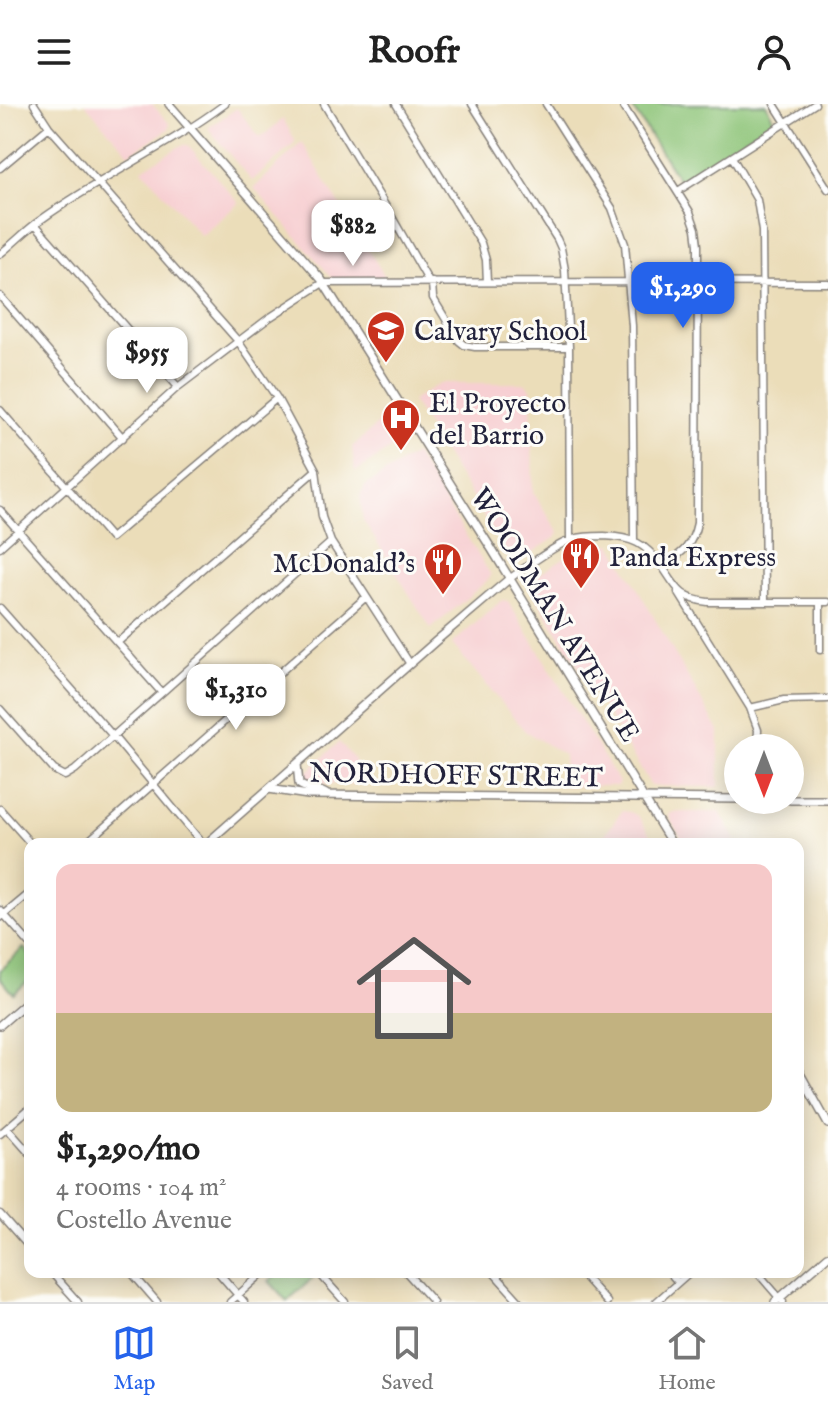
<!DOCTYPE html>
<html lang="en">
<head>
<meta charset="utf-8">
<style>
	:root { --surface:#fff; --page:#f2f2f2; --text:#222; --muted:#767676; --line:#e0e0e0; --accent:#2563eb }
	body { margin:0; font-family:"IM FELL English",serif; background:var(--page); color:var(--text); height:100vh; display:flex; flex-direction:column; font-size:30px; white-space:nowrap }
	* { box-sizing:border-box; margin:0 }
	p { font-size:26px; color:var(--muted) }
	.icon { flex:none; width:44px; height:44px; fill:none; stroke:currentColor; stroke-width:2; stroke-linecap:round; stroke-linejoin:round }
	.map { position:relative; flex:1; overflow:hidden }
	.details { position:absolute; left:24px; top:734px; width:780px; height:440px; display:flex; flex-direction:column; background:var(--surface); border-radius:16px; box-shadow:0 4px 20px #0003 }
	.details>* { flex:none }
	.needle { width:52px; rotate:180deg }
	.controls { position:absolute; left:724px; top:630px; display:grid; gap:16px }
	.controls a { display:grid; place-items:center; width:80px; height:80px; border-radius:50%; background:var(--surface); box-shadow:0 4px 20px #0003; font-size:40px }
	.price { position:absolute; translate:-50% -68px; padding:0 18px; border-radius:16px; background:#fff; color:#222; font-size:26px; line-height:52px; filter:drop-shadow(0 2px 4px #0008) }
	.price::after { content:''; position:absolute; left:50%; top:48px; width:24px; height:18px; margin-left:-12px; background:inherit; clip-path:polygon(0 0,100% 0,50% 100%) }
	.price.current { background:var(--accent); color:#fff }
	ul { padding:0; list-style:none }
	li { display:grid; align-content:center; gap:16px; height:424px; padding:0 32px }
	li+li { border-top:2px solid var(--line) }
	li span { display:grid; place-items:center; height:248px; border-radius:16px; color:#555 }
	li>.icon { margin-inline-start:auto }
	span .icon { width:144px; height:144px; fill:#fffc; stroke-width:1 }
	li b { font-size:34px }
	header { display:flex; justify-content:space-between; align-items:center; height:104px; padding:0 32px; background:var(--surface); font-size:36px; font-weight:700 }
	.tab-bar { display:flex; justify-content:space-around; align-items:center; height:112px; border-top:2px solid var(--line); background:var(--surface); font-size:22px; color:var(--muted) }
	.tab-bar a { display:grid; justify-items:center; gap:4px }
	.tab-bar .current { color:var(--accent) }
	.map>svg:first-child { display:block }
	.built { fill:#f7cfd2 }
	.green { fill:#8dc478; stroke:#58735a; stroke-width:2 }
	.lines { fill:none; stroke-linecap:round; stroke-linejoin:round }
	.minor-casing { stroke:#86807a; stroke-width:9 }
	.major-casing { stroke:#86807a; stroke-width:10 }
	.minor { stroke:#fff; stroke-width:6 }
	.major { stroke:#fff; stroke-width:7 }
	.labels { text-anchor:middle; stroke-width:6; stroke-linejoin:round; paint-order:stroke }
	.poi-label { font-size:28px; fill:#22223b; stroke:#fdfcf7; text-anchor:start }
	.street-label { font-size:28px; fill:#22223b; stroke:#fdfcf7 }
</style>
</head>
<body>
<header><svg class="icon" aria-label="menu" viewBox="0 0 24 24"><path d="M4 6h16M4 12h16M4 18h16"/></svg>Roofr<svg class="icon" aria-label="person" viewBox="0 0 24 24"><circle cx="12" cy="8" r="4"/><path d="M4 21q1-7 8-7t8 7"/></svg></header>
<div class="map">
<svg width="828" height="1198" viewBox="0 0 828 1198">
	<rect width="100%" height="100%" fill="#fdfcf7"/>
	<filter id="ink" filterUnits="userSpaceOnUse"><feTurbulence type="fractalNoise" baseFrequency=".0125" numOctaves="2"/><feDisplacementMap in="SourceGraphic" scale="16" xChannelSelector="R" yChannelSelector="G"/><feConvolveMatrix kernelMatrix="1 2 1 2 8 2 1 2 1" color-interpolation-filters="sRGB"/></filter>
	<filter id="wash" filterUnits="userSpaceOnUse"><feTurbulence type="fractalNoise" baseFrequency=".006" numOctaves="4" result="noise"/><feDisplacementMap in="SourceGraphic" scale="32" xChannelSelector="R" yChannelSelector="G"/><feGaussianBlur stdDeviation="1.8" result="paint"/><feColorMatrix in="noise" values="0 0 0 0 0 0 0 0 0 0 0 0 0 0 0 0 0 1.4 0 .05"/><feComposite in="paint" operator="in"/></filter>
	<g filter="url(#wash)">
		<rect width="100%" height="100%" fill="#ebddb9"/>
		<path class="built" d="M85,0H152L170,20L169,25L129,50Z
			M237,4L260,34L283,15L295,36L294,40L252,77L209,26V23Z
			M302,38L330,85L386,174L333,175L254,84Z
			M182,41H188L239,99L201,132L142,65Z
			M440,279H523L528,281L531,285L533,388L559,429L555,434L517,458L511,456L412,297Z
			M390,309L406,335L355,368L352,343Z
			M415,350L491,471L489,475L431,525L363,416L360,391L366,381Z
			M612,440L719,627V683L651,682L530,483L532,474L578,445L588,442Z
			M502,496L508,497L619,678L617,682H565L564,651L525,627L452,540Z
			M339,638L354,655V680L307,679L304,677L303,672Z
			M622,707L630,708L638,712L656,740H598Z
			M673,708H720L736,736L728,740H685L670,715L669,711Z"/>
		<path class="green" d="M630,0H766L774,16L681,76L678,75Z
			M24,844L30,852V875L14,890L0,874V866Z
			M279,1168H308L313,1174L287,1197L269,1177Z"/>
	</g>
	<g filter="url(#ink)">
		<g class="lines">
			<g class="minor-casing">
				<path id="minor" d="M34,0L49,23L238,237L277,294L316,366L322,413L331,438L410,560
					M324,0L388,106L429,178
					M396,0L481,139L486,156L487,178
					M472,0L557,135L561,144L565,166L569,243L570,436
					M546,0L612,104L625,140L632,222L634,436
					M622,0L690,108L696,125L698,141L697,419C692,443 682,449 662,463
					M774,0L828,85
					M732,53L757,96L762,127L765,498
					M0,64L49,23
					M678,87L815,0
					M35,120L178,283
					M0,150C14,139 27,125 42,115C101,73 167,43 225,0
					M432,178L433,194L459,237L464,241L475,243H569
					M0,192L123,334
					M0,306L111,434L277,294
					M0,406L161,588
					M0,443L178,283L269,214L323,179L565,178L828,179
					M509,475C525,464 556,440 573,435C583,432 594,432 604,432C632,433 645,439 662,462C676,483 680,495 708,498H828
					M678,488L750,604L758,626L757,644
					M820,498V546
					M0,504L113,632L203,740
					M118,538L316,366
					M750,604L784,596L828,595
					M0,605L54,666L65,672L75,666L331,438
					M0,705L31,740
					M85,740L366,493
					M0,806L30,840
					M0,814L30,789
					M7,1024L30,1050
					M0,1030L30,1004
					M0,1110L30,1144
					M51,1168L78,1198
					M131,1168L157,1198
					M218,1168L244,1198
					M318,1168L345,1198
					M406,1168L433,1198
					M493,1168L520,1198
					M580,1168L607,1198
					M669,1168L678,1178
					M757,1168L783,1198
					M230,1198L264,1168
					M656,1198L690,1168"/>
			</g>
			<g class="major-casing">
				<path id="major" d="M169,0L321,175L491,444L672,740
					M297,660L299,680C307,686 317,684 326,690
					M269,685L308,691L738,695
					M790,696H828
					M206,740L436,537L509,475
					M0,921L30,895
					M798,966L828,1020
					M775,1198L828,1152"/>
			</g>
			<use href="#minor" class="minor"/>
			<use href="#major" class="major"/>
		</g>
	</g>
	<defs>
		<g id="school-pin" transform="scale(2)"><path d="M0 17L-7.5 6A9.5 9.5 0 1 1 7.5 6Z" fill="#c8321e" stroke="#fdfcf7"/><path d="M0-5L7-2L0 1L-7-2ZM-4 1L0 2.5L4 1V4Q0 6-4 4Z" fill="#fff"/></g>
		<g id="hospital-pin" transform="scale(2)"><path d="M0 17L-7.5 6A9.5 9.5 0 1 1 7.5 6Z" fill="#c8321e" stroke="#fdfcf7"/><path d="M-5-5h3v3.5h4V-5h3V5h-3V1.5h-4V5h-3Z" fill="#fff"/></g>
		<g id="restaurant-pin" transform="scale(2)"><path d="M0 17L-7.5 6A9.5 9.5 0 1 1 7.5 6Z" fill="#c8321e" stroke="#fdfcf7"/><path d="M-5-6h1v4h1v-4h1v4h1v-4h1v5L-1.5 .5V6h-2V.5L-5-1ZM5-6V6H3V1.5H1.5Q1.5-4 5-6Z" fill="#fff"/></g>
	</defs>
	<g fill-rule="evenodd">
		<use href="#school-pin" x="386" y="226"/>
		<use href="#hospital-pin" x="401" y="314"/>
		<use href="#restaurant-pin" x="581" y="452"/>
		<use href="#restaurant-pin" x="443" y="458"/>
	</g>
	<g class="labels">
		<g class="poi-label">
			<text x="414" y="236">Calvary School</text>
			<text x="429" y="308">El Proyecto<tspan x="429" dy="32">del Barrio</tspan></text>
			<text x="609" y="462">Panda Express</text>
			<text x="415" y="468" text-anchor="end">McDonald's</text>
		</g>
		<g class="street-label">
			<text transform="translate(556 510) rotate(58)" y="10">WOODMAN AVENUE</text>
			<text transform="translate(456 670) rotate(1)" y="10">NORDHOFF STREET</text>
		</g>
	</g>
</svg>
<div class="controls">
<a><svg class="needle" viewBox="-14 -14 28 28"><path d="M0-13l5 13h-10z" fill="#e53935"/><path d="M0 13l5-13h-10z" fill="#767676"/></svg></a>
</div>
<b class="price" style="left:353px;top:164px">$882</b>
<b class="price current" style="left:683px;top:226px">$1,290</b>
<b class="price" style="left:147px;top:291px">$955</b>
<b class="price" style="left:236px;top:628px">$1,310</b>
<section class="details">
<ul>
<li><span style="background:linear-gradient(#f6c9c9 60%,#c2b280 0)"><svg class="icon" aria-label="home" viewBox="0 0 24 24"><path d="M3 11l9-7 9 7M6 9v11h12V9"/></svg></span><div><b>$1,290/mo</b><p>4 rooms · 104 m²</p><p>Costello Avenue</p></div></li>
</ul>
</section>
</div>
<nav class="tab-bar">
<a class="current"><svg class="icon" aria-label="map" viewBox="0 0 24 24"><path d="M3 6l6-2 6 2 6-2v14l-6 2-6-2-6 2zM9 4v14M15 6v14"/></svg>Map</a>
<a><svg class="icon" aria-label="saved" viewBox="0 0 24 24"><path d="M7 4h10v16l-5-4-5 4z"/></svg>Saved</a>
<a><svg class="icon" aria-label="home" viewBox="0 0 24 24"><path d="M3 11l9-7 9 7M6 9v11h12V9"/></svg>Home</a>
</nav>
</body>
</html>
